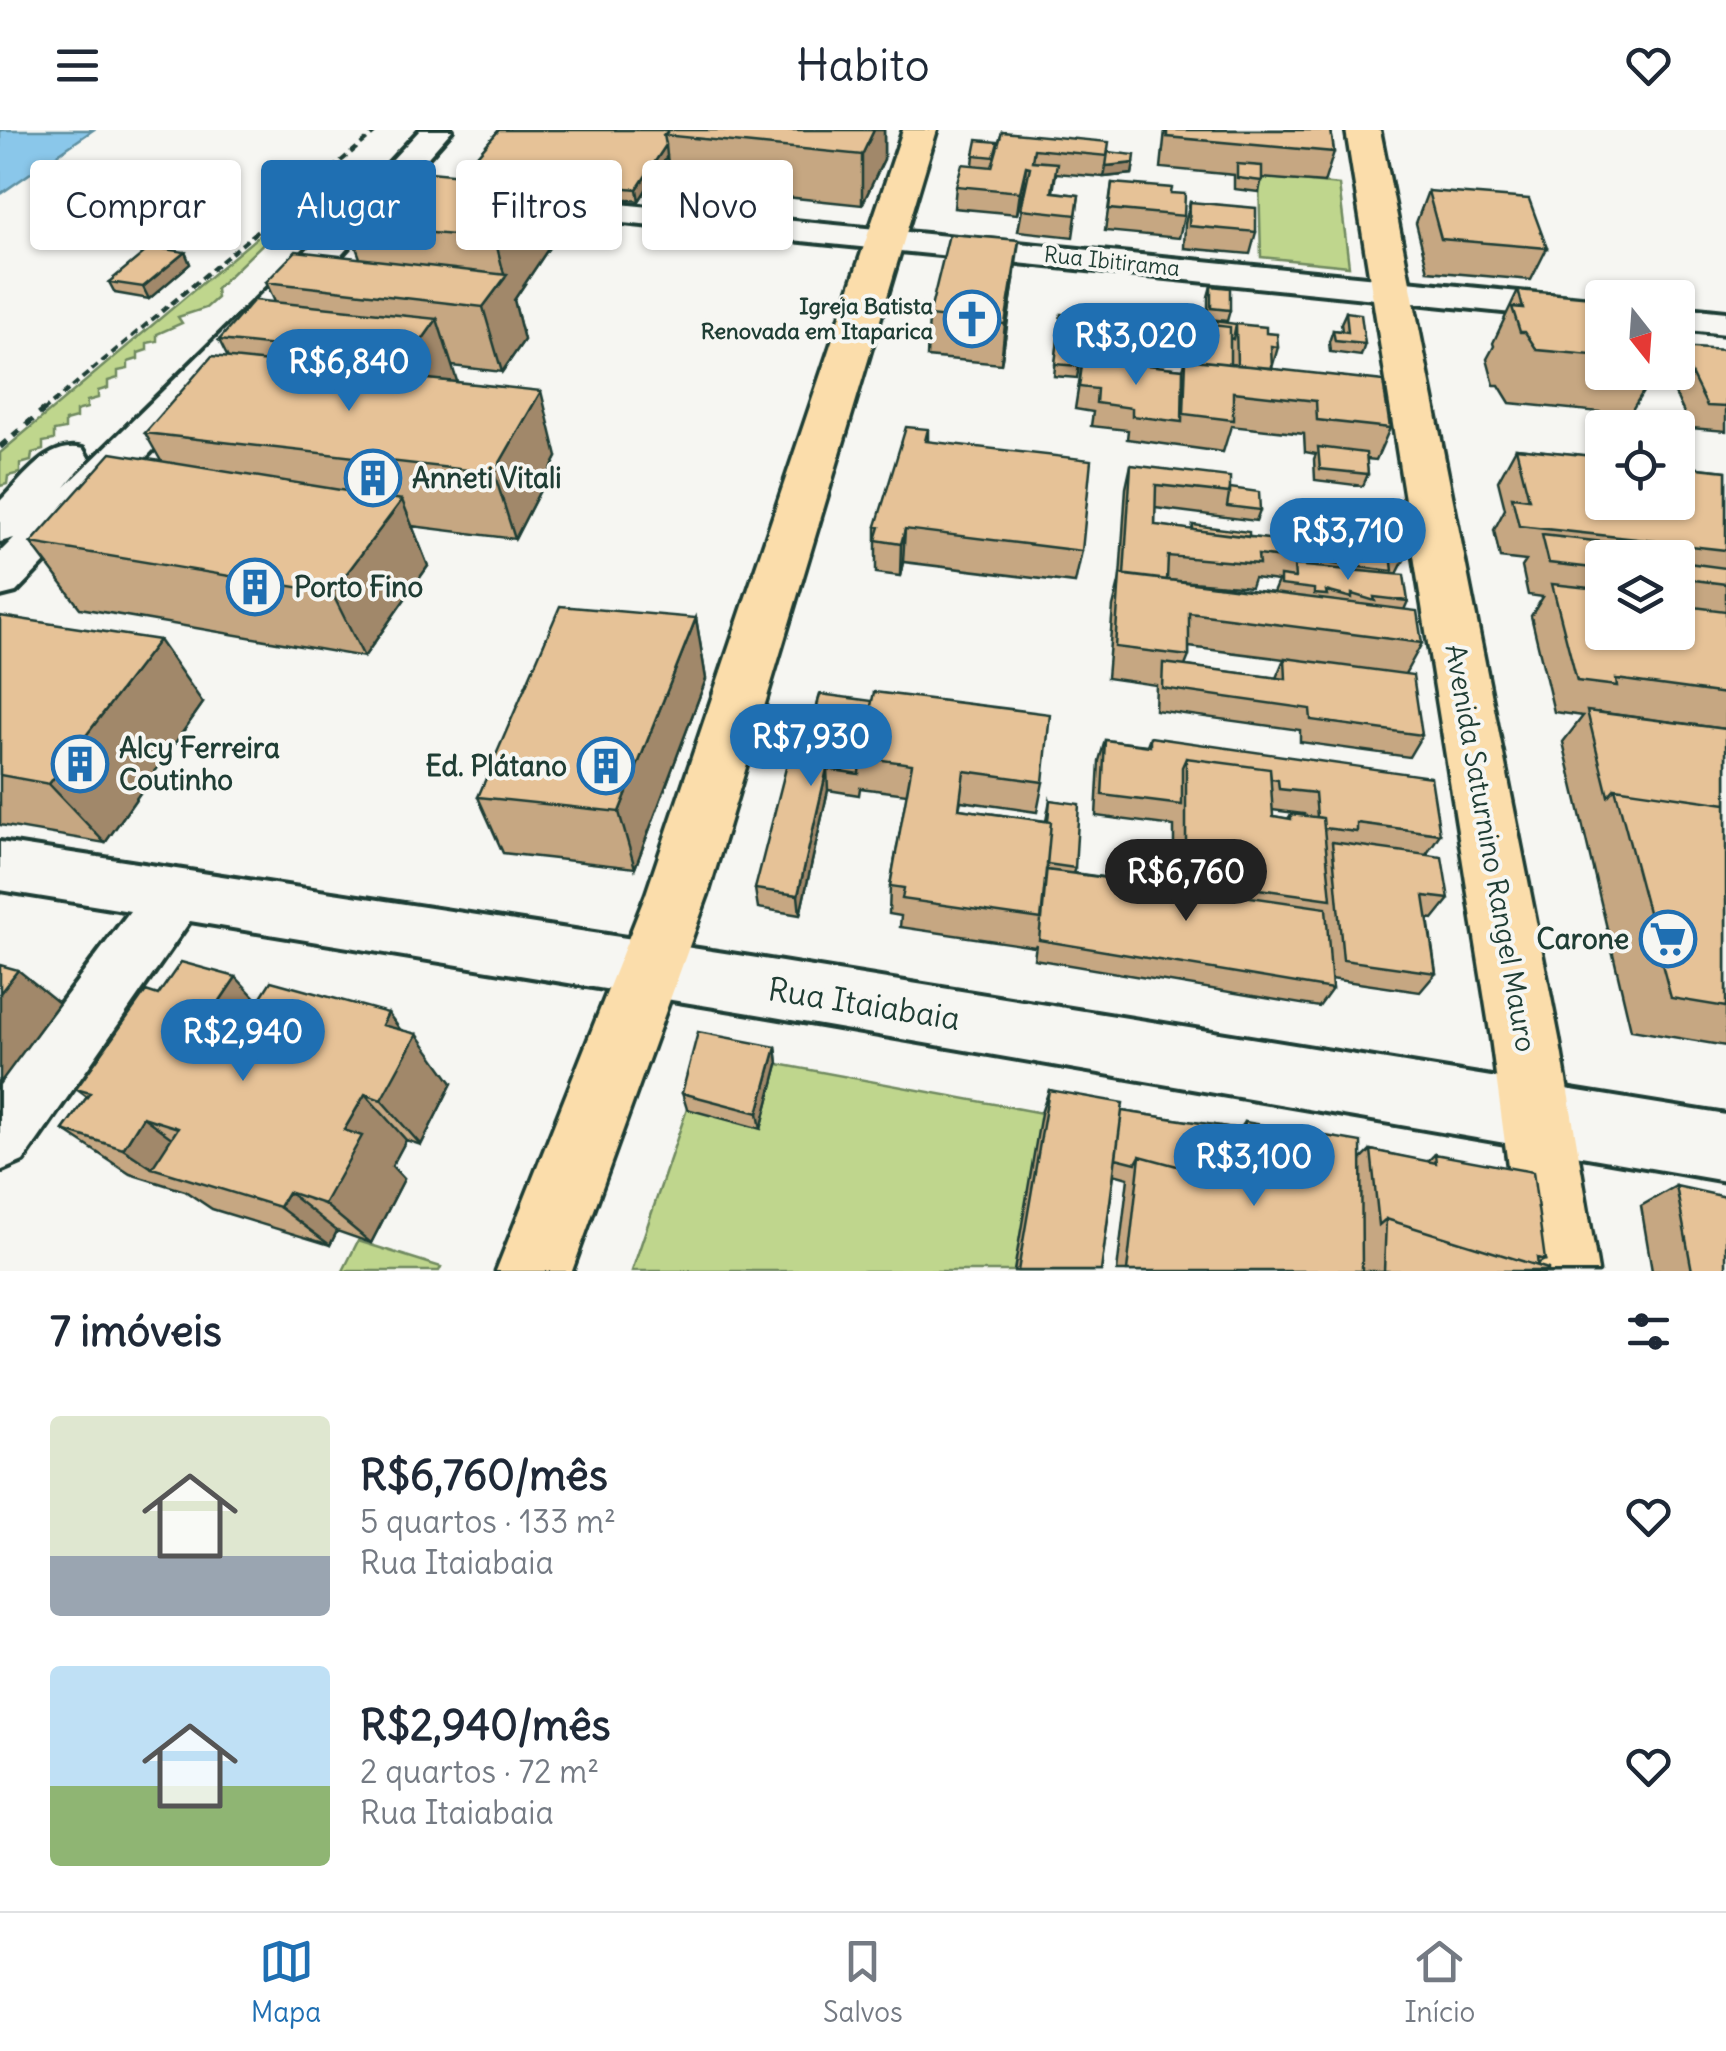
<!DOCTYPE html>
<html lang="pt">
<head>
<meta charset="utf-8">
<style>
	:root { --surface:#fff; --page:#f2f2f3; --text:#1f2937; --muted:#747a83; --line:#e0e1e3; --accent:#1f6fb2 }
	body { margin:0; font-family:Delius,sans-serif; background:var(--page); color:var(--text); height:100vh; display:flex; flex-direction:column; font-size:38px; white-space:nowrap }
	* { box-sizing:border-box; margin:0 }
	p { font-size:32px; color:var(--muted) }
	.icon { flex:none; width:55px; height:55px; fill:none; stroke:currentColor; stroke-width:2; stroke-linecap:round; stroke-linejoin:round }
	.map { position:relative; height:1141px; overflow:hidden }
	.drawer { display:flex; flex-direction:column; background:var(--surface); flex:1 }
	.drawer>* { flex:none }
	.hud { position:absolute; left:30px; top:30px; width:1000px; height:90px; display:flex; gap:20px }
	.needle { width:65px; rotate:163deg }
	.tools { position:absolute; left:1585px; top:150px; display:grid; gap:20px }
	.tools a { display:grid; place-items:center; width:110px; height:110px; border-radius:10px; background:var(--surface); box-shadow:0 2px 8px #0004; font-size:50px }
	.price { position:absolute; translate:-50% -85px; padding:0 22px; border-radius:35px; background:var(--accent); color:#fff; font-size:32px; line-height:65px; filter:drop-shadow(0 2px 5px #0008) }
	.price::after { content:''; position:absolute; left:50%; top:60px; width:30px; height:22px; margin-left:-15px; background:inherit; clip-path:polygon(0 0,100% 0,50% 100%) }
	.price.on { background:#222; color:#fff }
	ul { padding:0; list-style:none }
	li { display:flex; align-items:center; gap:30px; height:250px; padding:0 50px }
	li span { display:grid; place-items:center; flex:none; width:280px; height:200px; border-radius:10px; color:#555 }
	li>.icon { margin-inline-start:auto }
	span .icon { width:120px; height:120px; fill:#fffc; stroke-width:1 }
	li b { font-size:42px }
	h2 { display:flex; justify-content:space-between; align-items:center; height:120px; padding:0 50px; font-size:42px }
	.pill { padding:0 35px; border-radius:10px; background:var(--surface); box-shadow:0 2px 8px #0004; font-size:35px; line-height:90px }
	.pill.on { background:var(--accent); color:#fff }
	header { display:flex; justify-content:space-between; align-items:center; height:130px; padding:0 50px; background:var(--surface); font-size:45px; font-weight:600 }
	.tab-bar { display:flex; justify-content:space-around; align-items:center; height:140px; border-top:2px solid var(--line); background:var(--surface); font-size:28px; color:var(--muted) }
	.tab-bar a { display:grid; justify-items:center; gap:5px }
	.tab-bar .on { color:var(--accent) }
	.map>svg:first-child { display:block }
	.green { fill:#bfd68d; stroke:#6f8a60; stroke-width:2.5 }
	.water { fill:#8ac7ea; stroke:#5f90a1; stroke-width:2.5 }
	.lines { fill:none; stroke-linecap:round; stroke-linejoin:round }
	.minor-casing { stroke:#1f3d34; stroke-width:8 }
	.major-casing { stroke:#1f3d34; stroke-width:7 }
	.path-far1 { stroke:#1f3d34; stroke-width:4; stroke-dasharray:8 5; stroke-linecap:butt }
	.path { stroke:#1f3d34; stroke-width:6; stroke-dasharray:9 8; stroke-linecap:butt }
	.minor { fill:#f6f6f2; fill-rule:evenodd }
	.major { fill:#fbddab; fill-rule:evenodd }
	.wall { fill:#c6a782; stroke:#1f3d34; stroke-width:2.5; fill-rule:evenodd }
	.shaded-wall { fill:#a1886a; stroke:#1f3d34; stroke-width:2.5 }
	.building { fill:#e6c297; stroke:#1f3d34; stroke-width:2.5 }
	.labels { text-anchor:middle; stroke-width:8; stroke-linejoin:round; paint-order:stroke }
	.far-street-label { font-size:22px; fill:#1f3d34; stroke:#f6f6f2 }
	.far-poi-label { font-size:22px; font-weight:bold; fill:#1f3d34; stroke:#f6f6f2; text-anchor:end }
	.poi-label { font-size:28px; font-weight:bold; fill:#1f3d34; stroke:#f6f6f2; text-anchor:start }
	.street-label { font-size:28px; fill:#1f3d34; stroke:#f6f6f2 }
	.near-street-label { font-size:32px; fill:#1f3d34; stroke:#f6f6f2 }
</style>
</head>
<body>
<header><svg class="icon" aria-label="menu" viewBox="0 0 24 24"><path d="M4 6h16M4 12h16M4 18h16"/></svg>Habito<svg class="icon" aria-label="heart" viewBox="0 0 24 24"><path d="M12 20l-8-8c-3-5 5-10 8-4 3-6 11-1 8 4z"/></svg></header>
<div class="map">
<svg width="1726" height="1141" viewBox="0 0 1726 1141">
	<rect width="100%" height="100%" fill="#f6f6f2"/>
	<filter id="ink" filterUnits="userSpaceOnUse"><feTurbulence type="fractalNoise" baseFrequency=".01" numOctaves="2"/><feDisplacementMap in="SourceGraphic" scale="20" xChannelSelector="R" yChannelSelector="G"/><feConvolveMatrix kernelMatrix="1 2 1 2 8 2 1 2 1" color-interpolation-filters="sRGB"/></filter>
	<g filter="url(#ink)">
		<path class="green" d="M1259,47L1339,55L1349,136L1261,127Z
			M287,82L302,84L282,95L216,159L217,168L206,178L178,187L182,193L157,204V211L147,213V220L138,223V229L128,232V239L118,241V248L108,251V258L98,261V268L87,271V278L76,281V288L65,291V299L54,301V310L43,312V320L32,323L31,331L20,334V343L8,346L7,354L0,356V323Z
			M703,920L1112,996L1092,1141H632L687,979Z
			M358,1111L441,1137L439,1141H343Z"/>
		<path class="water" d="M0,0H93L0,64Z"/>
		<g class="lines">
			<g class="minor-casing">
				<path id="minor" d="M420,0H452L343,123L16,462L0,466V422L14,408L0,412V371C23,349 48,310 83,319L89,329L65,357L319,108Z
					M476,60L1602,170V192L464,77L460,70L464,63Z
					M1678,177L1726,182V204L1678,199Z
					M0,712L757,828L1726,985V1051L757,884L190,791L23,1031L0,1041V954L130,781L0,760Z"/>
			</g>
			<g class="major-casing">
				<path id="major" d="M903,0H937L708,764L572,1141H496L646,764Z
					M1346,0H1380L1559,908L1598,1141H1522L1491,908Z"/>
			</g>
			<path class="path-far1" d="M42,282L378,0"/>
			<path class="path" d="M0,317L45,279"/>
			<use href="#minor" class="minor"/>
			<use href="#major" class="major"/>
		</g>
		<path class="wall" d="M499,0H884V29L862,75L671,55L667,26L639,71L538,61L550,116L514,170L524,210L502,242L452,236L456,252L557,327L515,409L412,396L428,436L364,527L80,478L31,413L161,331L145,303L228,228L219,210L275,172L266,152L360,128L348,95L463,45L462,43Z
			M1165,0H1331L1334,22L1324,53L1262,48L1259,62L1234,59V45L1161,38Z
			M1002,2L1108,22L1134,33L1132,44L1104,47L1056,43L1053,62L1079,65L1073,107L1018,101L1026,58H1024L1017,84L954,78L956,56L973,35L974,25L997,19Z
			M1112,53L1171,63L1184,86L1179,108L1105,101Z
			M1428,61L1547,118L1531,150L1428,141L1416,93Z
			M1190,72L1256,102L1250,124L1184,118L1185,94Z
			M185,122L190,134L149,169L115,163L109,152Z
			M1014,150L1001,234L927,227L929,186Z
			M1211,156L1230,180L1227,191L1208,189V167Z
			M1518,160L1602,168V242H1655L1629,285L1510,273L1499,255H1494L1487,229L1494,216L1493,213Z
			M1346,182L1365,214L1361,226L1330,222L1329,212L1333,200L1342,201L1341,193Z
			M1061,184L1079,236L1077,248L1054,246Z
			M1184,187L1272,204L1278,217L1272,238L1390,298L1376,330L1366,329L1368,344L1363,356L1315,350L1314,329L1316,324L1305,322L1304,304L1231,296L1223,322L1127,309L1128,300L1091,296L1093,282L1075,279L1083,228L1183,239L1186,229H1188L1189,216L1180,215Z
			M1678,217L1726,222V301L1691,298L1665,242H1678Z
			M928,299V311L1082,421L1075,453L903,432L900,446L876,443V396Z
			M1516,318L1726,341V599L1597,582L1726,599V916L1631,900L1563,612L1583,586L1554,582L1531,486L1543,467L1528,465L1522,437L1526,431L1500,428L1494,400L1505,379L1498,351ZM1602,428H1678V502H1602Z
			M1131,335L1230,358L1260,380L1256,391L1155,378V395L1192,400L1193,395L1249,407L1319,415L1328,393L1343,395L1349,382L1406,426L1397,444L1408,471L1404,480L1422,513L1405,544L1422,605L1409,627L1300,612V600L1155,580L1156,555L1107,548L1113,477L1120,448L1126,358ZM1254,448L1278,451L1273,463L1167,450L1251,457ZM1189,517L1284,529L1276,548L1185,536L1189,526Z
			M0,486L203,573L105,713L0,695Z
			M696,488L706,549L635,738L503,723L478,667Z
			M820,564L1043,652L1037,682L961,671L959,679L1046,691L1050,670L1075,738L1073,743L1110,748L1116,726L1174,735V696L1096,686L1099,631L1105,610L1147,615L1150,607L1440,704L1426,725L1449,769L1433,789L1428,788L1436,843L1420,862L1331,849L1332,859L1319,877L1034,829L1036,814L1035,817L900,797L901,786L889,784L890,756L907,664L860,658L859,665L828,660L800,785L758,778L755,759L803,636ZM1272,680L1304,684V686L1291,684L1288,689L1273,686Z
			M158,865L258,871L400,900L452,953L421,1015L406,1010L392,1036L404,1049L371,1113L337,1101L330,1115L212,1079L185,1061L130,1044L63,1000L87,967L76,959Z
			M776,917L778,934L761,999L687,979L682,963Z
			M1049,960L1122,981L1240,999L1245,992L1361,1030L1371,1020L1427,1032L1435,1024L1545,1130L1537,1134L1538,1136L1548,1141H1117L1128,1048L1114,1044L1101,1141H1014L1041,983Z
			M1676,1056L1726,1141H1652L1641,1076Z"/>
		<path class="shaded-wall" d="M874,0H884V29L862,75V25Z
			M666,15L667,26L639,71L637,59Z
			M1134,33L1132,44L1104,47L1106,36Z
			M1026,36L1024,58L1017,84L1020,62Z
			M536,52L550,116L514,170L524,210L502,242L483,177L505,148L495,109Z
			M1019,110L1014,150L1001,234L1005,194Z
			M185,122L190,134L149,169L143,157Z
			M437,189L457,251L430,292L408,230Z
			M541,261L557,327L515,409L494,343Z
			M402,370L428,436L364,527L332,463Z
			M905,399L903,432L900,446L901,414Z
			M696,488L706,549L635,738L619,682Z
			M159,510L203,573L105,713L49,654Z
			M827,639L828,660L800,785L798,765Z
			M18,840L59,873L0,953V863Z
			M236,847L284,899L217,875Z
			M388,883L411,914L417,904L452,953L421,1015L381,970L382,895Z
			M776,917L778,934L761,999L758,983Z
			M365,964L406,1010L392,1036L404,1049L371,1113L324,1074L344,1000Z
			M143,987L203,1031L152,1038L123,1019Z
			M288,1062L337,1101L330,1115L279,1077Z"/>
		<path class="building" d="M499,0H669L664,5L666,15L637,59L462,43Z
			M669,0H874L862,25L664,5Z
			M1167,0H1331L1334,22L1167,7Z
			M1002,2L1109,12L1107,26L1034,19L1032,31L1057,33L1052,62L1079,65L1076,85L1021,79L1030,37L1026,36L1020,62L956,56L962,34L992,37Z
			M977,10L998,12L994,27L974,25Z
			M1108,22L1135,25L1134,33L1106,36Z
			M1237,34L1262,36V51L1237,48Z
			M398,39L536,52L495,109L348,95Z
			M1112,53L1172,58L1171,63L1185,64L1184,86L1109,79Z
			M1428,61L1529,69L1547,118L1441,109Z
			M1190,72L1256,78V102L1189,96Z
			M949,104L1019,110L1005,194L929,186Z
			M151,117L185,122L143,157L109,152Z
			M296,121L507,145L483,177L266,152Z
			M1211,156L1230,158V180L1211,178Z
			M1518,160L1602,168V226L1537,220L1525,202H1520L1512,177L1523,178Z
			M254,170L437,189L408,230L219,210Z
			M1346,182L1361,184L1365,214L1335,211L1333,200L1348,202Z
			M1061,184L1084,186L1079,236L1055,234Z
			M1184,187L1236,194L1233,209L1230,208V197L1194,193L1191,204L1183,203Z
			M1194,193L1230,197V234L1193,230Z
			M1236,194L1266,197V203L1277,204L1278,217L1271,216L1272,238L1237,235Z
			M1678,217L1725,220L1726,277L1707,276Z
			M212,226L541,261L494,343L145,303Z
			M1083,228L1183,239L1182,292L1132,286V278L1096,273L1097,259L1079,257Z
			M1186,229L1383,251L1390,298L1317,290L1316,271L1233,262V290L1184,284Z
			M906,297L928,299L925,311L1091,330L1082,421L905,399L901,414L876,410L880,397L876,396Z
			M1318,317L1366,323L1368,344L1320,339Z
			M1516,318L1602,327V372H1678V336L1726,341V420L1681,415L1688,433L1726,438V454L1678,448V428H1602V439L1549,433L1542,405L1665,419L1663,412L1519,396L1512,367L1529,369Z
			M111,323L402,370L332,463L31,413Z
			M1131,335L1230,347V363L1156,355L1155,395L1331,417L1328,393L1350,396L1349,382L1401,388L1406,426L1391,424L1393,441L1258,425L1259,434L1168,426L1167,450L1124,445Z
			M1230,358L1259,362L1260,380L1227,376Z
			M1193,395L1249,402V407L1193,400Z
			M1294,435L1404,445L1408,471L1374,467L1375,471L1352,464V468L1326,461L1327,465L1314,464V459L1280,455V446L1295,448Z
			M1120,444L1417,481L1422,513L1189,483V526L1115,517Z
			M1552,454L1589,458L1592,465L1602,466V502H1678V475L1726,481V564L1616,549L1617,556L1577,551Z
			M560,476L696,488L619,682L478,667Z
			M0,486L159,510L49,654L0,645Z
			M1285,528L1413,545L1422,605L1311,590L1310,579L1162,558L1163,533L1286,549Z
			M874,562L1050,584L1043,652L964,641L959,679L1051,692L1042,789L902,769L904,758L890,756L912,634L860,627Z
			M820,564L872,571L860,627L859,644L827,639L798,765L755,759L787,634L803,636Z
			M1587,581L1726,599V674L1615,658L1608,666Z
			M1150,607L1431,647L1440,704L1357,693V702L1324,698L1323,688L1317,687L1315,663L1279,659L1278,650L1271,649L1270,639L1186,628L1182,637V675L1102,665L1105,610L1150,616Z
			M1186,628L1270,639L1273,686L1291,689V684L1323,688L1331,769L1186,749Z
			M1615,658L1726,674V877L1671,868Z
			M1050,670L1079,674L1075,738L1047,734L1051,692L1048,691Z
			M1332,712L1442,727L1449,769L1424,766L1436,843L1343,830Z
			M1116,726L1182,736V757L1326,778L1332,859L1039,810L1046,740L1115,749Z
			M181,832L236,847L217,875L250,884L271,851L388,883L382,895L417,904L381,970L365,964L344,1000L362,1006L324,1074L288,1062L279,1077L152,1038L178,998L143,987L123,1019L63,1000L90,963L76,959L146,861L158,865Z
			M0,835L18,840L0,863Z
			M698,902L776,917L758,983L682,963Z
			M1049,960L1123,973L1101,1141H1018Z
			M1122,981L1240,999L1236,1052L1140,1026L1136,1033L1116,1028Z
			M1245,992L1361,1012L1362,1141H1127L1140,1026L1241,1053Z
			M1371,1020L1436,1033L1435,1024L1533,1042L1545,1130L1537,1128L1538,1136L1386,1089L1379,1095Z
			M1676,1056L1726,1067V1141H1692Z
			M1386,1089L1548,1139V1141H1384Z"/>
	</g>
	<defs>
		<g id="church-ring" transform="scale(2.875)"><circle r="9.5" fill="#f6f6f2" stroke="#1f6fb2" stroke-width="1.5"/><path d="M-1.2-6h2.4v3.5h3.3v2.4h-3.3V6h-2.4V-.1h-3.3v-2.4h3.3Z" fill="#1f6fb2"/></g>
		<g id="building-ring" transform="scale(2.875)"><circle r="9.5" fill="#f6f6f2" stroke="#1f6fb2" stroke-width="1.5"/><path d="M-4-6H4V6H1V3H-1V6H-4ZM-2.5-4.3h1.7v1.8h-1.7ZM.8-4.3h1.7v1.8H.8ZM-2.5-1h1.7V.8h-1.7ZM.8-1h1.7V.8H.8Z" fill="#1f6fb2"/></g>
		<g id="supermarket-ring" transform="scale(2.875)"><circle r="9.5" fill="#f6f6f2" stroke="#1f6fb2" stroke-width="1.5"/><path d="M-6-5.5h2.5l.6 2H6L4.5 2H-2.5L-4.4-4H-6ZM-1.5 3.2a1.3 1.3 0 1 0 .1 0ZM3 3.2a1.3 1.3 0 1 0 .1 0Z" fill="#1f6fb2"/></g>
	</defs>
	<g fill-rule="evenodd">
		<use href="#church-ring" x="972" y="189"/>
		<use href="#building-ring" x="373" y="348"/>
		<use href="#building-ring" x="255" y="457"/>
		<use href="#building-ring" x="80" y="634"/>
		<use href="#building-ring" x="606" y="636"/>
		<use href="#supermarket-ring" x="1668" y="809"/>
	</g>
	<g class="labels">
		<g class="far-street-label">
			<text transform="translate(1112 131) rotate(6)" y="8">Rua Ibitirama</text>
		</g>
		<g class="far-poi-label">
			<text x="933" y="184">Igreja Batista<tspan x="933" dy="25">Renovada em Itaparica</tspan></text>
		</g>
		<g class="poi-label">
			<text x="412" y="358">Anneti Vitali</text>
			<text x="294" y="467">Porto Fino</text>
			<text x="119" y="628">Alcy Ferreira<tspan x="119" dy="32">Coutinho</tspan></text>
			<text x="567" y="646" text-anchor="end">Ed. Plátano</text>
			<text x="1629" y="819" text-anchor="end">Carone</text>
		</g>
		<g class="street-label">
			<text transform="translate(1491 718) rotate(80)" y="10">Avenida Saturnino Rangel Mauro</text>
		</g>
		<g class="near-street-label">
			<text transform="translate(864 874) rotate(9)" y="11">Rua Itaiabaia</text>
		</g>
	</g>
</svg>
<div class="tools">
<a><svg class="needle" viewBox="-14 -14 28 28"><path d="M0-13l5 13h-10z" fill="#e53935"/><path d="M0 13l5-13h-10z" fill="#747a83"/></svg></a>
<a><svg class="icon" aria-label="locate" viewBox="0 0 24 24"><circle cx="12" cy="12" r="6"/><path d="M12 2v4M12 18v4M2 12h4M18 12h4"/></svg></a>
<a><svg class="icon" aria-label="layers" viewBox="0 0 24 24"><path d="M12 4l9 5-9 5-9-5zM3 14l9 5 9-5"/></svg></a>
</div>
<b class="price" style="left:1136px;top:258px">R$3,020</b>
<b class="price" style="left:349px;top:284px">R$6,840</b>
<b class="price" style="left:1348px;top:453px">R$3,710</b>
<b class="price" style="left:811px;top:659px">R$7,930</b>
<b class="price on" style="left:1186px;top:794px">R$6,760</b>
<b class="price" style="left:243px;top:954px">R$2,940</b>
<b class="price" style="left:1254px;top:1079px">R$3,100</b>
<div class="hud">
<a class="pill">Comprar</a>
<a class="pill on">Alugar</a>
<a class="pill">Filtros</a>
<a class="pill">Novo</a>
</div>
</div>
<section class="drawer">
<h2>7 imóveis<svg class="icon" aria-label="filters" viewBox="0 0 24 24"><path d="M4 7h16M4 17h16"/><circle cx="9" cy="7" r="2"/><circle cx="15" cy="17" r="2"/></svg></h2>
<ul>
<li><span style="background:linear-gradient(#dfe7d0 70%,#9aa5b1 0)"><svg class="icon" aria-label="home" viewBox="0 0 24 24"><path d="M3 11l9-7 9 7M6 9v11h12V9"/></svg></span><div><b>R$6,760/mês</b><p>5 quartos · 133 m²</p><p>Rua Itaiabaia</p></div><svg class="icon" aria-label="heart" viewBox="0 0 24 24"><path d="M12 20l-8-8c-3-5 5-10 8-4 3-6 11-1 8 4z"/></svg></li>
<li><span style="background:linear-gradient(#bfe0f5 60%,#8fb573 0)"><svg class="icon" aria-label="home" viewBox="0 0 24 24"><path d="M3 11l9-7 9 7M6 9v11h12V9"/></svg></span><div><b>R$2,940/mês</b><p>2 quartos · 72 m²</p><p>Rua Itaiabaia</p></div><svg class="icon" aria-label="heart" viewBox="0 0 24 24"><path d="M12 20l-8-8c-3-5 5-10 8-4 3-6 11-1 8 4z"/></svg></li>
</ul>
</section>
<nav class="tab-bar">
<a class="on"><svg class="icon" aria-label="map" viewBox="0 0 24 24"><path d="M3 6l6-2 6 2 6-2v14l-6 2-6-2-6 2zM9 4v14M15 6v14"/></svg>Mapa</a>
<a><svg class="icon" aria-label="saved" viewBox="0 0 24 24"><path d="M7 4h10v16l-5-4-5 4z"/></svg>Salvos</a>
<a><svg class="icon" aria-label="home" viewBox="0 0 24 24"><path d="M3 11l9-7 9 7M6 9v11h12V9"/></svg>Início</a>
</nav>
</body>
</html>
